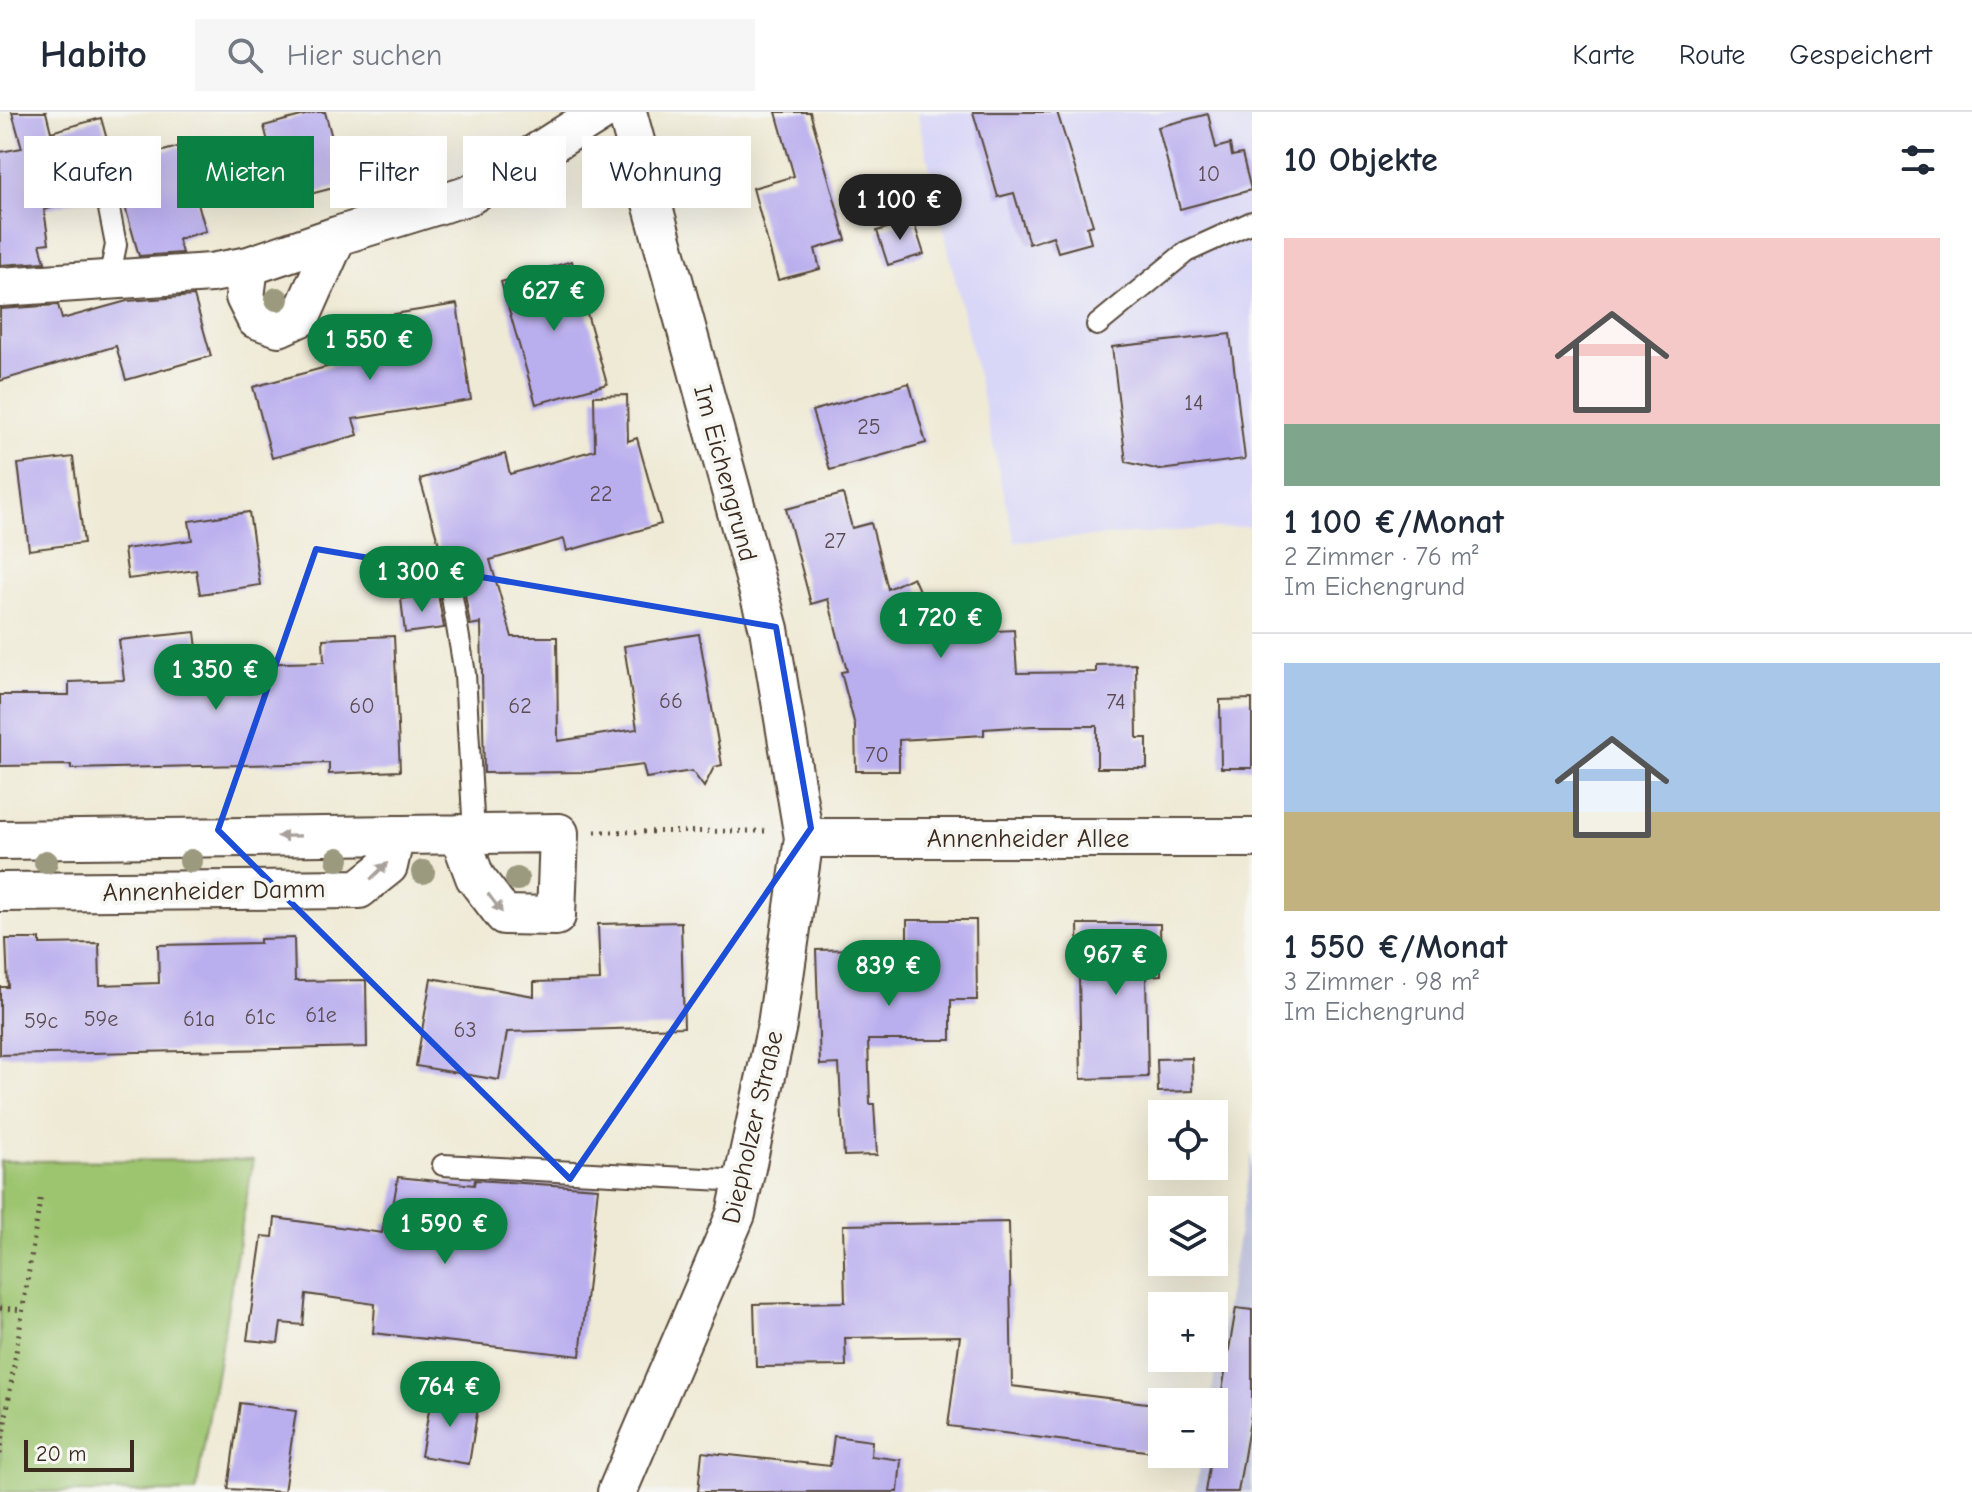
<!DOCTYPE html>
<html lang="de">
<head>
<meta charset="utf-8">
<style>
	:root { --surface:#fff; --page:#f6f6f7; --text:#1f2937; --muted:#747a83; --line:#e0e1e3; --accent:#0b8043 }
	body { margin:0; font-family:"Comic Neue",sans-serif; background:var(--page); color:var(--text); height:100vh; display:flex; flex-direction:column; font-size:30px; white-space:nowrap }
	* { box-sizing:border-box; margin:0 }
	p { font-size:26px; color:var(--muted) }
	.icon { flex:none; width:44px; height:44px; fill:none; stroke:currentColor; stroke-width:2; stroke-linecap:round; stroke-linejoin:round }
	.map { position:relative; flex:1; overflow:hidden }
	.side { display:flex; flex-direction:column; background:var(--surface); width:720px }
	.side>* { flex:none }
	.top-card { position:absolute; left:24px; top:24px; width:760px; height:72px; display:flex; gap:16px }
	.tools { position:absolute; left:1148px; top:988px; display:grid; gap:16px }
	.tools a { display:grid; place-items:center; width:80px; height:80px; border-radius:0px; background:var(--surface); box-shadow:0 8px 32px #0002; font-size:40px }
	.scale { position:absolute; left:24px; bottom:20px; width:110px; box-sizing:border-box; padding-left:8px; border:4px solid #3b2a1e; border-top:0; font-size:22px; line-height:28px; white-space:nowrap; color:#3b2a1e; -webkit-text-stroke:6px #f6f6f2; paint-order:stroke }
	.price { position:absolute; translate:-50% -68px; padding:0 18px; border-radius:28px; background:var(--accent); color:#fff; font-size:26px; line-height:52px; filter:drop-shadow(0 2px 4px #0008) }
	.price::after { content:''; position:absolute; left:50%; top:48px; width:24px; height:18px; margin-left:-12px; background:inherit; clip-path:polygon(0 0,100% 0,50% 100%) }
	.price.active { background:#222; color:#fff }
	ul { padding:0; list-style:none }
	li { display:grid; align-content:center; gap:16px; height:424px; padding:0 32px }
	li+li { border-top:2px solid var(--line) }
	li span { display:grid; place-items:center; height:248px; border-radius:0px; color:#555 }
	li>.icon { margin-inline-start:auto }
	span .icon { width:144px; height:144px; fill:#fffc; stroke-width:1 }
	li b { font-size:34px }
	h2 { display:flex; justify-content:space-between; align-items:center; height:96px; padding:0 32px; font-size:34px }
	.pill { padding:0 28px; border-radius:0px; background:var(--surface); box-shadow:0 8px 32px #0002; font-size:28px; line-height:72px }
	.pill.active { background:var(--accent); color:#fff }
	header { display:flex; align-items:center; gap:48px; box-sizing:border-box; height:112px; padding:0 40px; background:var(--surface); border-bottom:2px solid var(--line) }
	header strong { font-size:38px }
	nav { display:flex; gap:44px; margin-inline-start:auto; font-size:28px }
	.search { width:560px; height:72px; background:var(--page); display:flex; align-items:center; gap:20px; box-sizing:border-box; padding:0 28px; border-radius:0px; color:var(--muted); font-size:30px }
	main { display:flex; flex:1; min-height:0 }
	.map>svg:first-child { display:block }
	.built { fill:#d9d7f7 }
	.industrial { fill:#c0c2dd }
	.green { fill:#9dc570; stroke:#6c7847; stroke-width:2 }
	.building { fill:#baafee }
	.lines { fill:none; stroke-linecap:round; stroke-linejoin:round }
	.lane-casing { stroke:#564739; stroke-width:24 }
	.street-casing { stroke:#564739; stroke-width:42 }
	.path { stroke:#564739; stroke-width:5; stroke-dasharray:2 6; stroke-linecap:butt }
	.lane { stroke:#fff; stroke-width:20 }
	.street { stroke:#fff; stroke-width:38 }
	.tree { fill:#9c9a7e }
	.oneway { fill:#a79f9a }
	.marked { fill:none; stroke:#1d4ed8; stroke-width:6; stroke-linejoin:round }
	.labels { text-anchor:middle; stroke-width:8; stroke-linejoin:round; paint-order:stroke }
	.number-label { font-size:22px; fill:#5b4b52 }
	.street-label { font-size:26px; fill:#3b2a1e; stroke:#f6f6f2 }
</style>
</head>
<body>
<header>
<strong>Habito</strong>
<div class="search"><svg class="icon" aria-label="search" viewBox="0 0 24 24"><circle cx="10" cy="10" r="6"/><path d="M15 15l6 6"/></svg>Hier suchen</div>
<nav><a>Karte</a><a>Route</a><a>Gespeichert</a></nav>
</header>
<main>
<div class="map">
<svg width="1252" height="1380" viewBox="0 0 1252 1380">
	<rect width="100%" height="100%" fill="#f6f6f2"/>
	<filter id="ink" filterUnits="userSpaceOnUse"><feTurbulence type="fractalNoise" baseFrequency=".0125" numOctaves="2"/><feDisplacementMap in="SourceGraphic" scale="16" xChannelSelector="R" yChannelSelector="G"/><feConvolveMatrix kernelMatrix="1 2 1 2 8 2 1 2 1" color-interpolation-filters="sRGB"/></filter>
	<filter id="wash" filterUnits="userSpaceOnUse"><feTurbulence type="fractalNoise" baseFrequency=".006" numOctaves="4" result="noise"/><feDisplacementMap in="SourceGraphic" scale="32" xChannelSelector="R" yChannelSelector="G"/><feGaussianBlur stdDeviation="1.8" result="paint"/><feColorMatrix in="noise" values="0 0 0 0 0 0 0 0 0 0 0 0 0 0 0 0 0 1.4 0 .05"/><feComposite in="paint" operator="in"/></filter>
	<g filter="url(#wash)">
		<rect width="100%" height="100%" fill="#efead5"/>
		<path class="built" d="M917,0H1252V414L1015,430Z"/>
		<path class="industrial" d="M1252,1041V1380H1195L1202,1342H1214V1290H1210Z"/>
		<path class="green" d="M253,1048L196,1380H0V1049Z"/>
		<g id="blocks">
			<path class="building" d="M12,0H46L51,20L101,6L114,53L181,34L206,119L178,127L182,141L139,144L119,73V78L113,62L102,58L95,62L92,68L93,84L44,98L49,131L40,132L45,150L0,153V40L22,36Z
				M316,0H325L345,73L283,89L264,14Z
				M776,0H810L846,128L815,137L820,157L778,168L753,76L794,64Z
				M973,0H1057L1093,113L1087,115L1091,131L1058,140L1053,124L1029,132L1014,81L998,85Z
				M1208,2L1216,36L1230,32L1232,44L1242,42L1251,78L1180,97L1158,15Z
				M913,108L924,142L888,153L877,119Z
				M572,149L607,272L536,292L501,170Z
				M194,184L211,244L126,268L116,234L0,269V197L58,193L62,207L127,189Z
				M457,192L471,288L353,307L358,323L272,346L253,275L374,242L369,206Z
				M1230,222L1245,347L1160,358L1126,350L1112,235Z
				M909,271L926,331L830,358L812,299Z
				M627,283L628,329L637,326L661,412L567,439L564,427L490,448L512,525H557L558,629L637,617L624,534L699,522L722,653L714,655L704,675L692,659L646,666L643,653L589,660L484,661L481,511L470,513L463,470L455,461L447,460L420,367L505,342L510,362L595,338L594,284Z
				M73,345L84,431L29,438L18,352Z
				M843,382L852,416L871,411L888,477L913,465L937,519L978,516V520L1014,518L1017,561L1096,560V553L1136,552L1137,626H1147V656H1097V614H1032L984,617V623L899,628V659H856L855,614L841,560L847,559L828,487L811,492L786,397Z
				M249,400L260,473L200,482L196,458L128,467L124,437L192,428L189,409Z
				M438,482L444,516L405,521L401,487Z
				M195,520L199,553L324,550L323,527L394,524L400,659L329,662V651L71,657V653L0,654V583H69V570L124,568L119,528Z
				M1252,587V656H1221L1220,588Z
				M907,808H976L977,888H951V928H868L870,992H874L877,1043L844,1044L839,952L820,953L816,838L907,836Z
				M681,810L684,915L507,920L499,968L416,954L431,866L534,884V870L600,868L598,812Z
				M1078,812H1160L1161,863L1146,864L1148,965L1081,967Z
				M294,826L295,869L366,868L367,935L0,943V875H8L6,827H40V832L99,831L100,873L159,871L158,833L260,831V827Z
				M1192,946L1193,979L1158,980L1157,947Z
				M398,1065L474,1073L475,1068L598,1076L580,1244L373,1221L375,1192L306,1182L303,1213L281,1211L278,1231L247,1228L262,1124L273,1125L275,1106L382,1121L384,1111H390Z
				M1009,1110L1012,1274L1162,1293V1341L948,1314L960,1224L845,1226L846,1254L756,1255L754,1192L845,1190L843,1113Z
				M1236,1196L1252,1198V1297L1238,1380H1205L1211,1342H1214V1326Z
				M432,1281L479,1289L469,1352L421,1344Z
				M240,1291L296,1299L284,1380L228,1377Z
				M834,1324L872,1329L871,1344L901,1348L898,1380H698L702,1340L830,1354Z"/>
		</g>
	</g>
	<g filter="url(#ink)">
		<use href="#blocks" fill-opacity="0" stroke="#564739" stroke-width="2"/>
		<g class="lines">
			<g class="lane-casing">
				<path id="lane" d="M104,71L116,133L109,167
					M1097,213L1186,140L1252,110
					M450,473L465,562L474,722
					M443,1053L743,1069"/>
			</g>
			<g class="street-casing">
				<path id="street" d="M337,124L470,83L601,0
					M0,175L211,161L249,154L337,124L301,205L279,215L256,207L245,185L249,154
					M804,726H1252
					M0,728L559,721L556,804L504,803L475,765L459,722
					M0,780L359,777L388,754L395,723
					M617,1380L736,1102L777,913L804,726L769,517L627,0"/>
			</g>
			<path class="path" d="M595,720L765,719
				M0,1196L24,1198
				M0,1342L41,1082"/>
			<use href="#lane" class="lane"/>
			<use href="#street" class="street"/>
		</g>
		<g class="tree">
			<circle cx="277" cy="187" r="12"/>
			<circle cx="338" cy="747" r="12"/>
			<circle cx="191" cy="749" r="12"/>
			<circle cx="46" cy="750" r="12"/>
			<circle cx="423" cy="760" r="12"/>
			<circle cx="517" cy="767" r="12"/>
		</g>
		<defs><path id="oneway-solid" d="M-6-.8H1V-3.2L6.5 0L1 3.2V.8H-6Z" transform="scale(2)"/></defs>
		<g class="oneway">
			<use href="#oneway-solid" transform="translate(289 724) rotate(179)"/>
			<use href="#oneway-solid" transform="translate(379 759) rotate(-44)"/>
			<use href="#oneway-solid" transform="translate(495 791) rotate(53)"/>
		</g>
	</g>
	<path class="marked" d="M316,437L776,515L811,716L570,1067L218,718Z"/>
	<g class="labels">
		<g class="number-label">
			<text x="1209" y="69">10</text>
			<text x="1194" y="298">14</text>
			<text x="869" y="322">25</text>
			<text x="601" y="389">22</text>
			<text x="835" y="436">27</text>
			<text x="671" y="596">66</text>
			<text x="1116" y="597">74</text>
			<text x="362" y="601">60</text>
			<text x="520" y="601">62</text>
			<text x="877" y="650">70</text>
			<text x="321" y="910">61e</text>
			<text x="260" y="912">61c</text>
			<text x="101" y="914">59e</text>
			<text x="199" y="914">61a</text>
			<text x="41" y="916">59c</text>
			<text x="465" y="925">63</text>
		</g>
		<g class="street-label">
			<text transform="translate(726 361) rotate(75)" y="9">Im Eichengrund</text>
			<text x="1028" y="735">Annenheider Allee</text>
			<text transform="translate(214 778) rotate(-1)" y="9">Annenheider Damm</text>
			<text transform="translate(752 1015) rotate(-77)" y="9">Diepholzer Straße</text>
		</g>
	</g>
</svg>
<div class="tools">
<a><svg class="icon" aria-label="locate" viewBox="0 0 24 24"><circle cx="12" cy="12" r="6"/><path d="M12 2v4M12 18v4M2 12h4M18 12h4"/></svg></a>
<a><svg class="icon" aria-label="layers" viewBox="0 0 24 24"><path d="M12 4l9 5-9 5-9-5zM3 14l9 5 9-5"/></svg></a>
<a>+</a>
<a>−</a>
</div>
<div class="scale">20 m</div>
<b class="price active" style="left:900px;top:130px">1 100 €</b>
<b class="price" style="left:554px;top:221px">627 €</b>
<b class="price" style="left:370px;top:270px">1 550 €</b>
<b class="price" style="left:422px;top:502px">1 300 €</b>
<b class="price" style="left:941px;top:548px">1 720 €</b>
<b class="price" style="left:216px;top:600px">1 350 €</b>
<b class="price" style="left:1116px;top:885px">967 €</b>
<b class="price" style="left:889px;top:896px">839 €</b>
<b class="price" style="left:445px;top:1154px">1 590 €</b>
<b class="price" style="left:450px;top:1317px">764 €</b>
<div class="top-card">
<a class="pill">Kaufen</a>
<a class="pill active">Mieten</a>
<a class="pill">Filter</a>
<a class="pill">Neu</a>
<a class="pill">Wohnung</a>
</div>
</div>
<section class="side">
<h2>10 Objekte<svg class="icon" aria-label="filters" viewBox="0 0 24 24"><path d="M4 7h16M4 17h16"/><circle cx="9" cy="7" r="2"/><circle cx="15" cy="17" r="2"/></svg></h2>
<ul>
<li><span style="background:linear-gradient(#f6c9c9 75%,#7fa58c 0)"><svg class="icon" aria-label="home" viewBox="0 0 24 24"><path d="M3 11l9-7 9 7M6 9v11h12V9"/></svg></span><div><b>1 100 €/Monat</b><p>2 Zimmer · 76 m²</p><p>Im Eichengrund</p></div></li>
<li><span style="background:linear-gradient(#a9c7e8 60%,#c2b280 0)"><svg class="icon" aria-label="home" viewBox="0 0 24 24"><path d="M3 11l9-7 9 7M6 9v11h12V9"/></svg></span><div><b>1 550 €/Monat</b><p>3 Zimmer · 98 m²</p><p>Im Eichengrund</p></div></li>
</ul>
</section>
</main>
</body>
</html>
